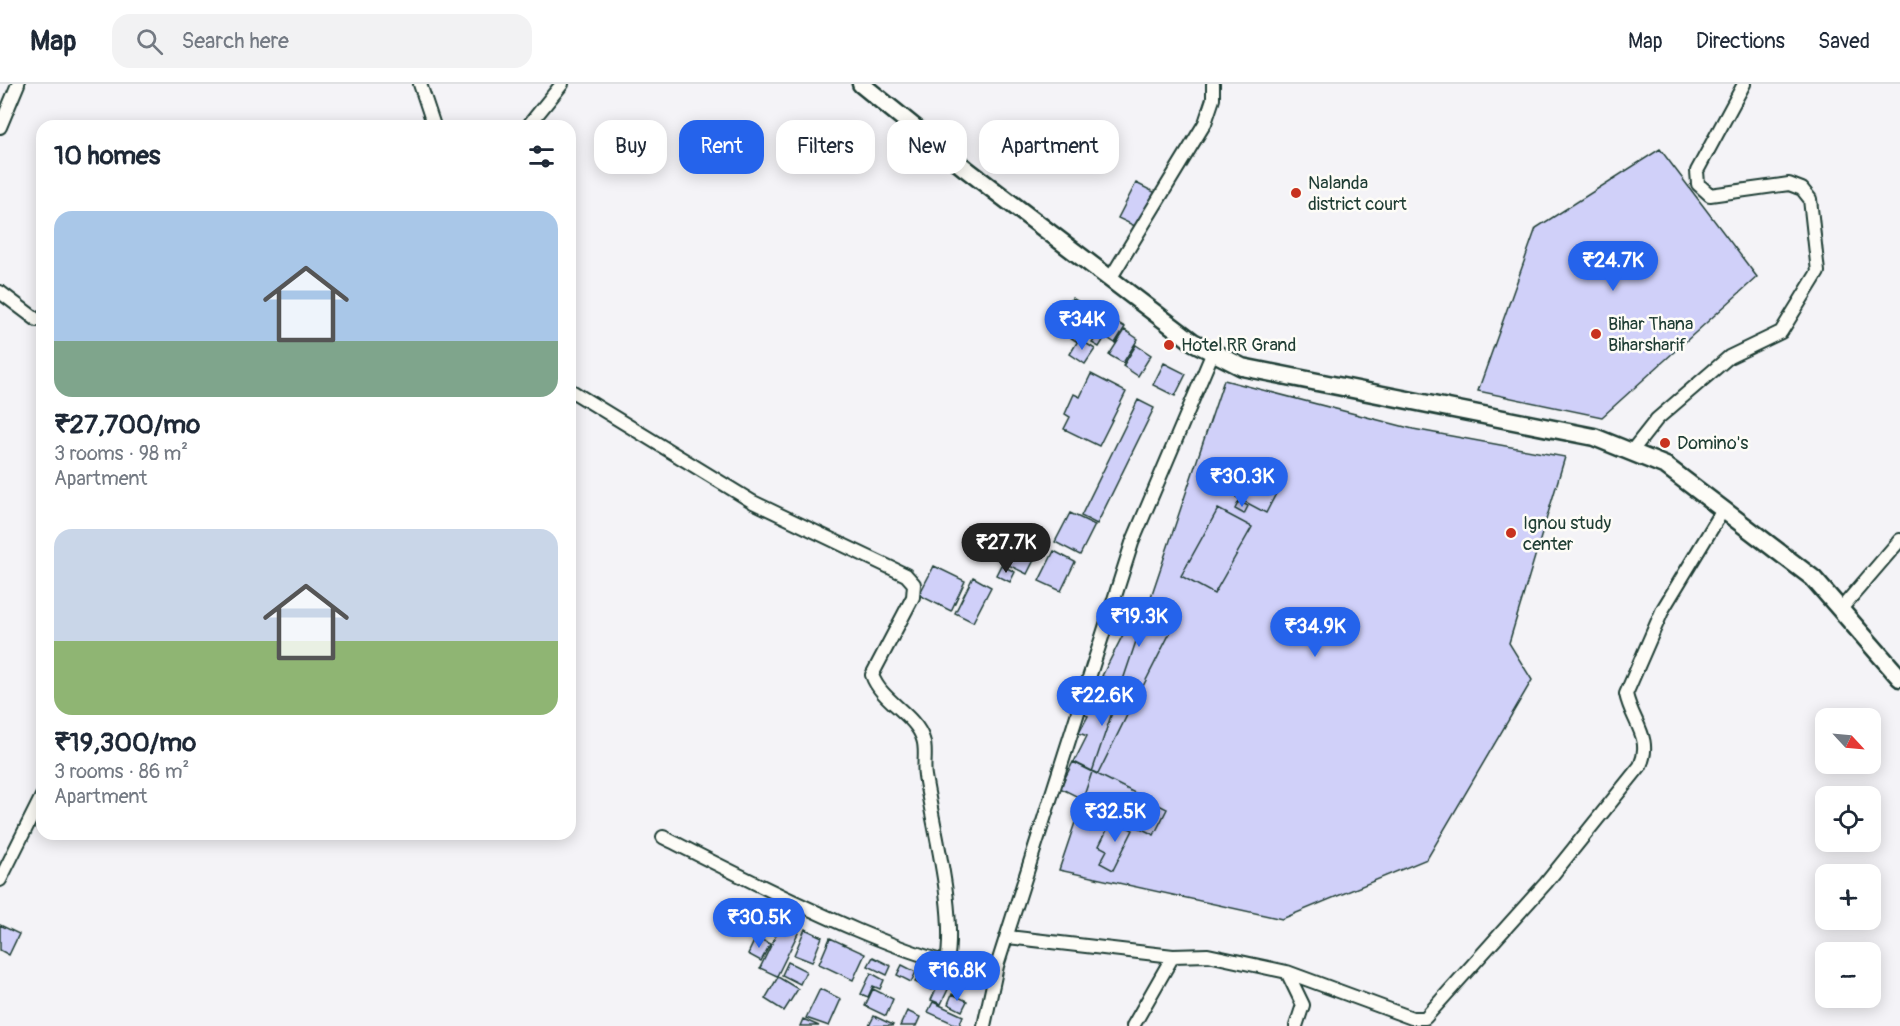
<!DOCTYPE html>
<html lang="en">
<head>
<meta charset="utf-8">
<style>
	:root { --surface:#fff; --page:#f2f2f3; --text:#1f2937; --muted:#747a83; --line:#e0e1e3; --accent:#2563eb }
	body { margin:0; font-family:Pangolin,sans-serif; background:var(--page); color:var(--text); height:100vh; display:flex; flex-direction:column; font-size:22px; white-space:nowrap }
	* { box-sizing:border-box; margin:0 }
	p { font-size:20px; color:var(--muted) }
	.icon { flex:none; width:33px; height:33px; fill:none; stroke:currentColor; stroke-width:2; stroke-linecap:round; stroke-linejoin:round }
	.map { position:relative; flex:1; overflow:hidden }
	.details { position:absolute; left:36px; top:36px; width:540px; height:720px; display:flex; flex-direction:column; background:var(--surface); border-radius:18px; box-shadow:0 3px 15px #0003 }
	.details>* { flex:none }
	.hud { position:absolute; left:594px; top:36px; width:570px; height:54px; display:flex; gap:12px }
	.needle { width:39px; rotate:116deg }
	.controls { position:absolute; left:1815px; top:624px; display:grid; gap:12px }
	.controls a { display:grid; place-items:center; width:66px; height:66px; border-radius:12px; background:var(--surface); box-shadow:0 3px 15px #0003; font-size:30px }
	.price { position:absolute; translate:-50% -51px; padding:0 14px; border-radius:21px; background:var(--accent); color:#fff; font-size:20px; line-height:39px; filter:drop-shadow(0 2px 3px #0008) }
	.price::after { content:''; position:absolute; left:50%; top:36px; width:18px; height:14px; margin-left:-9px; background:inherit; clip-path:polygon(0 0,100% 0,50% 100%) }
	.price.on { background:#222; color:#fff }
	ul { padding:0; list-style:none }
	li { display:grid; align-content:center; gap:12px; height:318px; padding:0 18px }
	li span { display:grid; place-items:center; height:186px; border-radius:18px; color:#555 }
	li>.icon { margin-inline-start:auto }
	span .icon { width:108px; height:108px; fill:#fffc; stroke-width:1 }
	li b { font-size:26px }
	h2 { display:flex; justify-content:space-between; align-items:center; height:72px; padding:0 18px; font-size:26px }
	.tag { padding:0 21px; border-radius:18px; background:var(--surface); box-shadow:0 3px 15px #0003; font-size:21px; line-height:54px }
	.tag.on { background:var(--accent); color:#fff }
	header { display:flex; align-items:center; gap:36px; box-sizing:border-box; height:84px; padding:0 30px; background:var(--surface); border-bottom:2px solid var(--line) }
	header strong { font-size:28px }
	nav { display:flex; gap:33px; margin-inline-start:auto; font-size:21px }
	.search { width:420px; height:54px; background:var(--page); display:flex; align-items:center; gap:15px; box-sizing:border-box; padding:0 21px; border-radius:18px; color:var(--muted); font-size:22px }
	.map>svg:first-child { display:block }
	.building { fill:#d0d0f9; stroke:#1f3d34; stroke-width:1.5 }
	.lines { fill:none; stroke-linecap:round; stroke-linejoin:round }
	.street-casing { stroke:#1f3d34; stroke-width:16 }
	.secondary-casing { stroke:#1f3d34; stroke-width:21 }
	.street { stroke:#fdfcf7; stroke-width:12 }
	.secondary { stroke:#fdfcf7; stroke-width:16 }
	.poi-dot { fill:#c8321e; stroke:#fdfcf7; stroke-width:2 }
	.labels { text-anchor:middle; stroke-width:5; stroke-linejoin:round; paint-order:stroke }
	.poi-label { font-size:18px; fill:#1f3d34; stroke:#fdfcf7; text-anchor:start }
</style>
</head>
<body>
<header>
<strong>Map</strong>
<div class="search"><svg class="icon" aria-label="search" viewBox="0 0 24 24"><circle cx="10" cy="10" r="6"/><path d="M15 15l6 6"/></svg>Search here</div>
<nav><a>Map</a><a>Directions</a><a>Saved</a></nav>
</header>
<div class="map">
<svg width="1900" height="942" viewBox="0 0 1900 942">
	<rect width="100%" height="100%" fill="#f4f3f7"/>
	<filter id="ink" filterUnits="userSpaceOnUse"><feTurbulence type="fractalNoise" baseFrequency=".0167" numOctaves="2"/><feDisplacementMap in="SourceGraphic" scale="12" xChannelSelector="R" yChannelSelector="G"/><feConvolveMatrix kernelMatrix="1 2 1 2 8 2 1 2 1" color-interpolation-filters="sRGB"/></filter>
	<g filter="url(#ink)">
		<path class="building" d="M1660,65L1757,193L1602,333L1478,307L1536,144Z
			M1136,99L1156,109L1139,144L1118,134Z
			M1072,214L1086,222L1079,234L1066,226Z
			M1099,227L1115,237L1099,263L1092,259L1095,255L1086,249Z
			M1062,231L1084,245L1076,257L1054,243Z
			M1116,238L1125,243L1115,259L1106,253Z
			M1125,246L1138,255L1123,279L1109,271Z
			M1079,255L1095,265L1085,280L1070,270Z
			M1136,261L1151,271L1138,292L1123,282Z
			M1164,279L1186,290L1175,312L1153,301Z
			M1091,290L1126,308L1099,362L1064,345L1070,333L1065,330L1074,310L1080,313Z
			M1224,296L1413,345L1565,373L1509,559L1532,596L1427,775L1282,835L1059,786Z
			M1138,316L1154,324L1097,440L1081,432Z
			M1255,377L1285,392L1266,429L1236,413Z
			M1239,417L1248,422L1244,430L1235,425Z
			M1218,425L1252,443L1214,510L1181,492Z
			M1070,429L1095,441L1080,471L1055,458Z
			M999,455L1035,474L1027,490L990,472Z
			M1054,467L1075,478L1061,507L1039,497Z
			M1001,481L1015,488L1010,498L996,491Z
			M934,482L965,497L951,527L919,511Z
			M973,493L991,503L973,538L955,529Z
			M1139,519L1176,537L1139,610L1102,592Z
			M1100,600L1134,617L1098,690L1074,678L1087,652L1079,649L1088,632L1085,631Z
			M1073,678L1167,725L1154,751L1060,704Z
			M1112,736L1133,746L1113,786L1100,779L1107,766L1099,762Z
			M784,835L801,843L777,892L760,884Z
			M0,841L19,850L9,871L0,866Z
			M805,845L822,853L812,878L794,871Z
			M756,853L770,860L761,877L748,870Z
			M830,854L865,870L853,896L819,880Z
			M873,873L891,882L887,891L868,882Z
			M788,878L806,887L800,900L782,891Z
			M902,881L916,888L911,898L897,891Z
			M920,888L936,895L931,906L915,898Z
			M871,889L884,896L880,905L873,902L868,913L861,910Z
			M778,893L798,905L784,927L765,915Z
			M941,894L951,899L941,920L931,916Z
			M820,905L841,915L829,942L806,934Z
			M873,905L893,915L886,932L865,922Z
			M952,910L967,917L962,927L948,920Z
			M933,918L963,932L959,942L928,928Z
			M907,927L920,933L916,942H900Z
			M874,932L893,941L892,942H869Z
			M803,935L819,942H800Z"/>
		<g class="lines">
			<g class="street-casing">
				<path id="street" d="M420,0L434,42
					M528,42L562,0
					M0,43L18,0
					M1110,195L1205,39L1213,15V0
					M0,208L37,236
					M570,306L753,418L906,491L914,500L913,513L872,591C881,617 915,630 923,655C927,666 923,680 925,692C934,747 956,826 947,879
					M1631,368L1657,335L1729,273L1781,248L1818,188L1810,115L1802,105L1789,100L1710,111L1698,100L1697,87L1744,0
					M1840,526L1900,456
					M663,753C722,782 942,900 997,882L1132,459L1213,268
					M0,796L42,712
					M1008,853L1173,872L1208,871L1287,888L1412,934H1425L1546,799L1640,682C1653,654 1632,638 1626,610L1663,525L1723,426
					M1287,888L1303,921L1296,942
					M984,942L997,882
					M1133,942L1173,872"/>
			</g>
			<g class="secondary-casing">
				<path id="secondary" d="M861,0L966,85L1193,258L1242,283L1594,353L1666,382L1813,494L1900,594"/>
			</g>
			<use href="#street" class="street"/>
			<use href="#secondary" class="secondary"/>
		</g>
	</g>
	<g class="poi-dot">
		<circle cx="1296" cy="109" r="6"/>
		<circle cx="1596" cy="250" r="6"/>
		<circle cx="1169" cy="261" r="6"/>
		<circle cx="1665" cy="359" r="6"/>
		<circle cx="1511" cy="449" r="6"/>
	</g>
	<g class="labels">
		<g class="poi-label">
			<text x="1308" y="105">Nalanda<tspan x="1308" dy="21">district court</tspan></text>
			<text x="1608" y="246">Bihar Thana<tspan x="1608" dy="21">Biharsharif</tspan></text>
			<text x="1181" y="267">Hotel RR Grand</text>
			<text x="1677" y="365">Domino's</text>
			<text x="1523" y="445">Ignou study<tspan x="1523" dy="21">center</tspan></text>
		</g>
	</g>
</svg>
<div class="controls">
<a><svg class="needle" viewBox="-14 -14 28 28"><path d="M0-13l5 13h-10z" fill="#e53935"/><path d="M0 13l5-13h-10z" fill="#747a83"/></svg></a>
<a><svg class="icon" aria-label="locate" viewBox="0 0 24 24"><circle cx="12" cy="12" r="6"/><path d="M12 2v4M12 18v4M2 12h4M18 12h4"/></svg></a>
<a>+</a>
<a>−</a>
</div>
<b class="price" style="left:1613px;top:208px">₹24.7K</b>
<b class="price" style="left:1082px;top:267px">₹34K</b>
<b class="price" style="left:1242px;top:424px">₹30.3K</b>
<b class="price on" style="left:1006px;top:490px">₹27.7K</b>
<b class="price" style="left:1139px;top:564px">₹19.3K</b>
<b class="price" style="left:1315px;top:574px">₹34.9K</b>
<b class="price" style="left:1102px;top:643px">₹22.6K</b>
<b class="price" style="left:1115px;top:759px">₹32.5K</b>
<b class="price" style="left:759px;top:865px">₹30.5K</b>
<b class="price" style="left:957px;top:918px">₹16.8K</b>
<div class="hud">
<a class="tag">Buy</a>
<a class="tag on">Rent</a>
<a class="tag">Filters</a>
<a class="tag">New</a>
<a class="tag">Apartment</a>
</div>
<section class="details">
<h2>10 homes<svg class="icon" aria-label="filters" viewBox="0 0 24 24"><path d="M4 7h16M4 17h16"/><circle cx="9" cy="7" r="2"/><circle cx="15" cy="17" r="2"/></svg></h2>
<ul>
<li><span style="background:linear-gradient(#a9c7e8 70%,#7fa58c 0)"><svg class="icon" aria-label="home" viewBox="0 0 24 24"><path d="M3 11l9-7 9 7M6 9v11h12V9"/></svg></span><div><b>₹27,700/mo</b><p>3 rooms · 98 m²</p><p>Apartment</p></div></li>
<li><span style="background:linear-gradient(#c9d6e8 60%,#8fb573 0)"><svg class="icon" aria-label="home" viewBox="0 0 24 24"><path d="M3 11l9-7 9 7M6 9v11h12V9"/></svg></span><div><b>₹19,300/mo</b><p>3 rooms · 86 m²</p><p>Apartment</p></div></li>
</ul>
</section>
</div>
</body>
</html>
